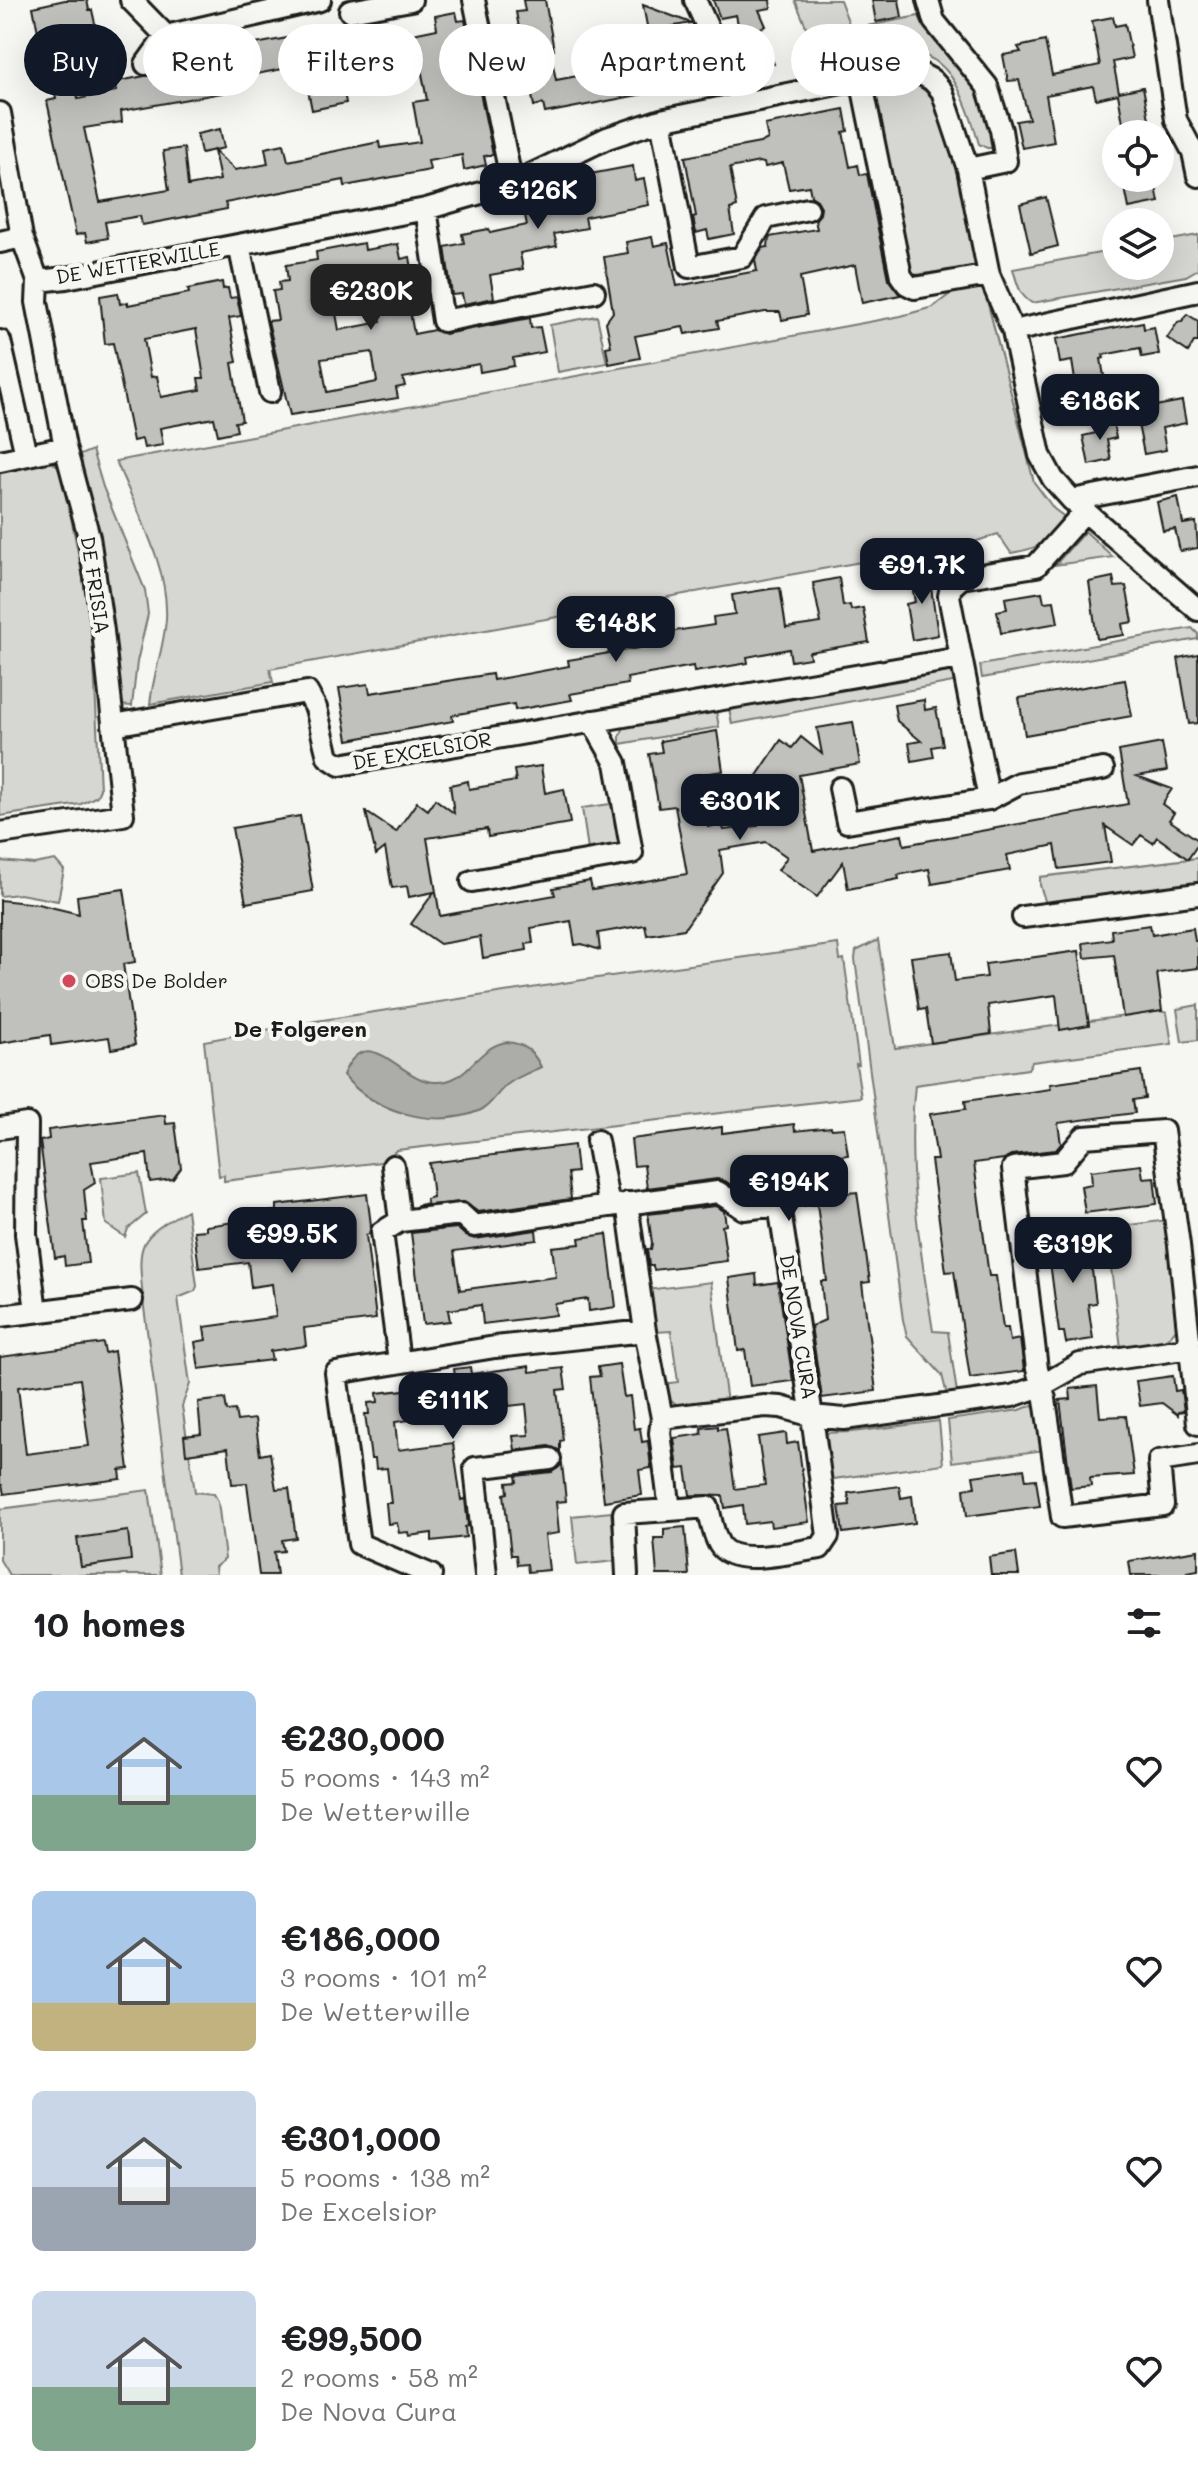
<!DOCTYPE html>
<html lang="en">
<head>
<meta charset="utf-8">
<style>
	:root { --surface:#fff; --page:#f2f2f2; --text:#202124; --muted:#757577; --accent:#111827 }
	body { margin:0; font-family:Mali,sans-serif; background:var(--page); color:var(--text); height:100vh; display:flex; flex-direction:column; font-size:30px; white-space:nowrap }
	* { box-sizing:border-box; margin:0 }
	p { font-size:26px; color:var(--muted) }
	.icon { flex:none; width:44px; height:44px; fill:none; stroke:currentColor; stroke-width:2; stroke-linecap:round; stroke-linejoin:round }
	.map { position:relative; height:1575px; overflow:hidden }
	.panel { display:flex; flex-direction:column; background:var(--surface); flex:1 }
	.panel>* { flex:none }
	.banner { position:absolute; left:24px; top:24px; width:1150px; height:72px; display:flex; gap:16px }
	.controls { position:absolute; left:1102px; top:120px; display:grid; gap:16px }
	.controls a { display:grid; place-items:center; width:72px; height:72px; border-radius:50%; background:var(--surface); box-shadow:0 8px 32px #0002; font-size:40px }
	.price { position:absolute; translate:-50% -68px; padding:0 18px; border-radius:16px; background:var(--accent); color:#fff; font-size:26px; line-height:52px; filter:drop-shadow(0 2px 4px #0008) }
	.price::after { content:''; position:absolute; left:50%; top:48px; width:24px; height:18px; margin-left:-12px; background:inherit; clip-path:polygon(0 0,100% 0,50% 100%) }
	.price.current { background:#222; color:#fff }
	ul { padding:0; list-style:none }
	li { display:flex; align-items:center; gap:24px; height:200px; padding:0 32px }
	li span { display:grid; place-items:center; flex:none; width:224px; height:160px; border-radius:12px; color:#555 }
	li>.icon { margin-inline-start:auto }
	span .icon { width:96px; height:96px; fill:#fffc; stroke-width:1 }
	li b { font-size:34px }
	h2 { display:flex; justify-content:space-between; align-items:center; height:96px; padding:0 32px; font-size:34px }
	.chip { padding:0 28px; border-radius:36px; background:var(--surface); box-shadow:0 8px 32px #0002; font-size:28px; line-height:72px }
	.chip.current { background:var(--accent); color:#fff }
	.map>svg:first-child { display:block }
	.green { fill:#d6d6d2; stroke:#797977; stroke-width:2 }
	.water { fill:#acaca9; stroke:#727271; stroke-width:2 }
	.building { fill:#c0c0bd; stroke:#1c1c1c; stroke-width:2; fill-rule:evenodd }
	.lines { fill:none; stroke-linecap:round; stroke-linejoin:round }
	.minor-casing { stroke:#1c1c1c; stroke-width:26 }
	.minor { stroke:#f6f6f2; stroke-width:20 }
	.poi-dot { fill:#d1495b; stroke:#f6f6f2; stroke-width:3 }
	.labels { text-anchor:middle; stroke-width:8; stroke-linejoin:round; paint-order:stroke }
	.street-label { font-size:20px; fill:#1c1c1c; stroke:#f6f6f2 }
	.poi-label { font-size:20px; fill:#1c1c1c; stroke:#f6f6f2; text-anchor:start }
	.neighbourhood-label { font-size:22px; font-weight:bold; fill:#1c1c1c; stroke:#f6f6f2 }
</style>
</head>
<body>
<div class="map">
<svg width="1198" height="1575" viewBox="0 0 1198 1575">
	<rect width="100%" height="100%" fill="#f6f6f2"/>
	<filter id="ink" filterUnits="userSpaceOnUse"><feTurbulence type="fractalNoise" baseFrequency=".0125" numOctaves="2"/><feDisplacementMap in="SourceGraphic" scale="16" xChannelSelector="R" yChannelSelector="G"/><feConvolveMatrix kernelMatrix="1 2 1 2 8 2 1 2 1" color-interpolation-filters="sRGB"/></filter>
	<g filter="url(#ink)">
		<path class="green" d="M795,0H840L851,29L919,16C932,46 961,55 977,80C987,98 992,128 992,148H987L979,144C948,36 921,44 822,65Z
			M918,85L936,100L942,114L979,262L972,267L915,275L911,272L877,102V92Z
			M1198,235V269L1186,276L1032,303C1019,296 1017,282 1013,269L1116,250V266H1160V242Z
			M983,285L1034,482L1054,509L1066,518C1047,542 1043,548 1011,553L998,534L977,541L270,669L273,682L150,704C153,675 164,648 166,619C169,566 136,510 116,461L901,316L933,307L954,291Z
			M597,316L607,363L558,372L550,325Z
			M92,450L103,487L145,590L148,614L137,662L132,706L118,705L106,568L80,455Z
			M38,463H53L61,467L92,623L100,789L97,796L81,804L0,816V470Z
			M1085,531L1113,557L1055,565Z
			M1192,628L1198,634V639L982,678L980,665Z
			M940,669L954,672L958,681L732,724L728,703Z
			M715,705L719,727L620,744V735L625,726Z
			M618,803L624,844L588,850L582,808Z
			M1198,858V885L1046,904L1040,885V877Z
			M55,860L64,870L58,901L20,894L0,896V861L34,864Z
			M878,940L895,1048L1161,1011L1167,1013L1172,1044L1032,1062L1028,1069L915,1085C906,1168 920,1249 933,1331L948,1332L957,1393L947,1395L942,1375L907,1336L903,1320L855,959L856,951Z
			M838,944L840,960L844,959L859,1065L856,1064L861,1097L397,1150L381,1162L224,1181V1175L219,1176L204,1041L316,1021L583,980Z
			M1198,1005V1040L1182,1042L1177,1009Z
			M139,1173L146,1214L128,1229L125,1237L106,1224L101,1178Z
			M187,1210L197,1286L195,1291L178,1298L190,1384L182,1406L195,1492L214,1494L218,1501L225,1559L215,1567L216,1575H179L143,1300C138,1244 135,1239 187,1210Z
			M1168,1220L1178,1325C1168,1348 1142,1345 1121,1348L1106,1228Z
			M711,1282L727,1403L678,1406L668,1397L663,1384L678,1382L671,1331L656,1332L655,1321H650L646,1290Z
			M1038,1403L1045,1450L952,1462L948,1420L1020,1410Z
			M939,1421L943,1464L826,1480L821,1433L852,1432Z
			M149,1490L161,1575H9L0,1560V1509Z
			M611,1512L616,1561L577,1565L572,1516Z"/>
		<path class="water" d="M506,1042C524,1043 533,1051 541,1067C530,1072 517,1077 508,1084C498,1091 491,1106 481,1110C435,1130 374,1112 343,1075C367,1018 400,1081 434,1082C469,1084 474,1048 506,1042Z"/>
		<path class="building" d="M65,0H87L89,10H92L96,28L40,42L33,7Z
			M523,0H545L554,50H550L556,80L683,56L687,77L678,79L680,87L545,113L543,104L534,106L516,12L525,11Z
			M713,0H770L771,8L759,10L766,26L758,29L774,64L754,72L750,64L742,67L732,45L742,43L736,15L720,18Z
			M872,0H899L902,17L876,22Z
			M643,5L691,23L648,31Z
			M456,12L458,21L465,20L493,155L484,156L486,165L464,170L462,155L428,161L430,170L345,186L344,180L225,203L227,209L142,225L140,216L105,222L108,238L87,242L85,233L76,235L47,101L56,99L54,89L75,85L78,99L116,91L114,82L216,62L214,52L298,36L300,47L402,27L403,36L437,29L435,16ZM391,61L393,68L420,63L427,100L413,102L420,142L380,148L379,142L288,161L284,144L265,148L268,164L235,170L214,151L220,180L188,186L184,148L163,151L169,190L100,202L84,128L122,122L121,111L222,93L220,81L303,65L312,110L346,103L340,70Z
			M1113,17L1115,26L1125,24L1132,58L1113,62L1119,92L1143,87L1149,119L1123,123L1118,94L1096,99L1093,86L1046,95L1054,142L1022,148L1016,121L1029,119L1019,80L1008,81L1003,55L1021,52L1018,47L1045,41L1052,75L1100,65L1092,21Z
			M844,109L848,131L843,132L850,167L858,165L860,175L867,174L888,279L900,295L862,303L855,265L800,277L807,315L782,320L780,312H765L717,321L719,328L685,334L683,327L635,336L640,358L609,364L606,347L611,346L606,322L613,312L604,257L628,253L626,242L652,237L654,246L668,243L677,286L757,271L755,260L763,248L768,247L769,237L817,229L815,220L820,214L821,207L817,200L811,196L809,186L789,189L783,163L765,167L764,163L759,162L730,168L737,207L730,209L734,234L709,239L707,230L696,233L693,217L696,216L685,157L760,143L768,139L765,125Z
			M220,129L224,148L201,153L197,134Z
			M633,166L635,181L644,179L649,205L585,217L587,228L554,234L557,246L520,253L523,269L490,275L494,298L464,304L462,294L452,295L445,247L464,243L462,234L489,229L490,233L527,225L524,211L556,203L554,192L587,186L585,175Z
			M1123,178H1154L1159,202L1129,208Z
			M1046,197L1058,246L1031,253L1020,204Z
			M364,243L365,250L398,244L401,259L410,257L415,287L406,289L414,334L434,330L445,334L530,318L531,328L540,327L545,352L513,358L514,366L480,372L479,364L403,378L405,386L396,388L398,398L290,415L268,321L278,320L273,291L280,290L279,282L288,281L286,265L317,260L316,252ZM373,284L381,322L339,330L332,291ZM372,352L377,382L327,392L321,359Z
			M222,282L223,289L228,288L230,298L237,297L241,316L229,318L237,362L232,363L242,421L235,422L237,431L218,435L214,418L160,428L163,445L144,448L142,439L133,441L113,343L105,344L100,296L118,293L120,304L128,302V305L189,293L188,289ZM196,329L204,378H198L200,390L161,397L157,376L151,377L144,339Z
			M1187,314L1198,321V342H1194L1188,352L1167,338L1178,322L1182,321Z
			M1143,322L1144,329L1154,327L1159,354L1142,357L1140,348L1103,355L1104,358L1101,359L1108,399L1079,405L1072,361L1060,363L1056,339Z
			M1182,401L1186,423L1162,428L1166,450L1144,454L1138,424L1152,421L1150,407Z
			M1112,417L1116,438L1107,440L1111,460L1089,465L1083,436L1100,432L1098,420Z
			M1178,497L1183,524L1196,522L1198,548L1180,551L1175,529L1163,531L1157,502Z
			M928,567L938,635L912,640L906,604L915,602L909,569Z
			M1113,577L1115,587L1126,586L1133,622L1122,624L1124,635L1097,639L1089,582Z
			M839,578L843,606L850,605L851,610L863,608L869,642L809,652L810,658L791,661L789,649L747,657L748,663L713,669L694,672L693,666L627,678L628,684L570,694L572,700L515,710L514,704L475,711L452,715L453,721L348,740L339,688L368,684L370,693L492,674L493,680L569,666L568,660L639,648L638,642L642,641V636L714,625L713,617L735,614L732,595L770,589L780,588L786,628L821,623L813,583Z
			M1042,592L1044,602L1054,601L1058,623L1001,633L997,611L1007,609L1005,598Z
			M1198,654V723L1189,724L1178,658Z
			M1125,680L1132,716L1025,735L1019,698Z
			M924,700L925,710L936,708L943,745L932,747L934,757L912,761L909,743L921,741L897,721L894,705Z
			M853,722L860,764L799,775L813,851L902,835L904,845L1128,804L1119,751L1162,743L1167,771L1137,776L1172,789L1162,804L1174,813L1169,820L1198,840V844L1188,859L1157,837L1153,843L1141,835L1133,845L1105,826L1111,862L1059,869L1055,845L1007,855L1010,870L932,884L929,869L898,875L899,879L848,889L843,862L817,897L778,870L787,857L766,842L720,850L723,873L684,929L647,935L645,925L598,933L600,950L582,944L575,945L571,921L531,928L533,943L526,944L527,950L483,958L480,937L440,944L411,924L434,892L409,897L407,886L392,888L385,848L376,855L366,812L396,832L417,802L428,810L435,799L454,813L450,785L468,781L469,789L516,781L514,770L541,766L545,793L564,789L570,823L488,837L487,829L427,838L440,916L555,895L553,888L590,881L592,890L687,874L675,806L659,808L649,754L662,752L660,741L717,731L723,771L697,775L708,827L722,824L724,830L758,826L748,781L754,780L781,740L792,748L801,737L822,754L817,728Z
			M300,816L313,891L246,903L232,828Z
			M124,889L135,962L123,964L135,1045L111,1049L109,1037L51,1045L50,1035L0,1043V900L38,904L79,914L77,896Z
			M1150,925L1152,935L1193,928L1195,941H1198V968L1157,973L1162,1011L1123,1017L1114,955L1085,958L1083,943L1112,939L1111,930Z
			M1079,951L1089,1025L1060,1030L1056,995L988,1005L991,1034L931,1043L926,1009L919,1010L911,957L951,952L955,981L987,977L985,964Z
			M1141,1071L1145,1098L1133,1100L1135,1113L1058,1123L1061,1144L1056,1150L1011,1155L1004,1159L974,1163L989,1276H996L1003,1328H1008L1010,1341L1020,1339L1024,1371L970,1378L954,1271L946,1272L931,1160H937L930,1114L966,1109L965,1101L1051,1089L1050,1084Z
			M165,1115L166,1124L175,1123L181,1168L173,1179L150,1182L147,1154L91,1162L95,1183L84,1190L87,1221H83L88,1263L65,1266L64,1256L55,1258L40,1141L49,1139L48,1130Z
			M794,1124L795,1131L831,1127L832,1129L844,1128L848,1155L824,1158L829,1195L857,1192L870,1282L862,1283L876,1391L822,1398L811,1326L825,1320L821,1281H827L817,1204L792,1207L788,1181L756,1186L757,1194L747,1196L725,1181L717,1179L647,1188L644,1165L634,1166L631,1139L722,1127V1133Z
			M574,1145L577,1172L568,1173L571,1199L478,1212L464,1202L416,1206L427,1203L426,1199L433,1197L429,1163Z
			M1141,1165L1143,1178L1154,1177L1157,1204L1085,1213L1081,1186L1092,1184L1091,1171Z
			M367,1194L371,1225L369,1234L366,1235L376,1319L304,1328L306,1346L270,1351L272,1360L199,1369L195,1342L206,1340L204,1327L276,1317L272,1284L251,1287L248,1262L199,1268L194,1231L206,1230V1226L242,1221L241,1215L277,1211V1205Z
			M715,1206L724,1211L726,1225L722,1226L727,1261L654,1270L653,1266H649L647,1249H651L652,1243L648,1214Z
			M457,1228L466,1236L475,1239L536,1230L537,1240L454,1251L460,1290L556,1277L552,1247L580,1244L579,1238L607,1234L616,1307L589,1311L588,1299L555,1304L556,1315L483,1324L481,1305L448,1310L450,1321L423,1324L411,1233Z
			M1087,1230L1096,1303L1088,1304L1093,1339L1066,1343L1064,1332H1059L1048,1246L1061,1244L1060,1233Z
			M756,1274L757,1285L778,1282L793,1381L750,1386L745,1350L738,1351L729,1278Z
			M103,1343L105,1353L114,1351L129,1469L120,1470L121,1479L4,1494L2,1485H0V1357ZM80,1379L89,1446L26,1454L18,1387Z
			M619,1364L624,1397L630,1396L634,1429L640,1428L642,1442L648,1441L651,1468L639,1470L642,1495L604,1501L590,1377L600,1376L598,1367Z
			M529,1366L530,1372L563,1368L566,1389L557,1390L563,1440L560,1441V1451L549,1446L515,1450L513,1436L529,1435L526,1404L509,1406L508,1401L451,1408V1414L395,1422L398,1450L453,1443L461,1500L465,1499L468,1526L465,1527L466,1537L432,1541V1533L409,1536L408,1532L399,1533L397,1523L388,1524L386,1503H391L387,1468L376,1469L375,1459H371L365,1414H369L368,1403L378,1402L377,1393L422,1388L421,1380L455,1376L454,1369L470,1367L471,1374Z
			M1173,1376L1175,1391L1181,1390L1184,1411L1178,1412V1415L1162,1403L1140,1406L1136,1381Z
			M1097,1386L1100,1417L1126,1416L1134,1475L1090,1478L1091,1486L1071,1488L1060,1400L1071,1399L1070,1389Z
			M225,1399L227,1411L235,1410L237,1421L255,1419L260,1455L270,1453L276,1489L289,1488L296,1538L282,1540L284,1551L274,1552L277,1575H259L247,1483L232,1484L228,1448L186,1454L184,1436L201,1434L198,1402Z
			M718,1426V1429L726,1428L735,1489L765,1485L758,1437L786,1433L787,1444L798,1442L809,1522L771,1527L770,1521L745,1524L743,1505L725,1508L723,1496L690,1495L686,1468L678,1469L674,1438L702,1434L701,1428Z
			M562,1464L566,1501L556,1502L559,1533L545,1535L549,1570L528,1572L527,1564L517,1565L516,1555H511L504,1494L508,1493L507,1483L517,1482L516,1476L552,1472Z
			M1024,1469L1026,1480L1036,1479L1040,1506L967,1516L964,1489L975,1487L973,1476Z
			M899,1486L901,1498L912,1496L915,1523L843,1533L839,1506L850,1505L848,1493Z
			M685,1527L689,1575H657L654,1538H664V1529Z
			M128,1531L131,1560L81,1567L77,1538Z
			M1198,1550V1570L1187,1572L1188,1575H1131L1129,1561Z
			M1016,1553L1019,1575H991L989,1557Z"/>
		<g class="lines">
			<g class="minor-casing">
				<path id="minor" d="M131,0L166,36L320,0
					M474,0L512,184
					M695,0L742,103
					M928,0L934,21L987,86L1001,130L1006,161L968,169
					M1158,0L1176,120L1193,152L1198,176
					M350,11L411,0
					M146,64L166,36
					M861,79L901,276L907,284L915,288L989,275
					M0,113L22,237L38,281L37,302L65,447L89,537L103,631L123,815L0,833
					M661,120L689,267L742,257L766,218L808,209
					M426,209L443,321L594,292
					M0,242L22,237
					M239,245L270,392
					M38,281L66,278L426,209L512,184L607,138L661,120L861,79L903,72H917L932,80L942,91L968,169L989,275L1013,331L1040,455L1053,479L1072,500L1198,610
					M1013,331L1198,291
					M0,341L26,455
					M0,461L65,447
					M1072,500L1198,476
					M113,725L307,692L316,708L328,757L340,765L960,658
					M840,788L847,822L989,799L1019,783L1103,769
					M989,799L949,596L951,587L961,578L1036,566L1085,511
					M472,881L632,853L616,763L592,721
					M1023,917L1198,894
					M0,1128L27,1124L26,1234L36,1311
					M393,1166L400,1221
					M609,1206L718,1192L744,1209L779,1205L812,1416L828,1536L820,1548C795,1551 733,1569 719,1544C713,1534 711,1519 708,1507L670,1510
					M0,1316L132,1300
					M399,1361L382,1232L400,1221L461,1214L474,1226L609,1206L597,1141
					M662,1418L765,1406L781,1407L812,1416L844,1419L1012,1396L1041,1386L1080,1364L1190,1348
					M1198,1424L1179,1245L1163,1131L1084,1137L1063,1162L1013,1168L1037,1369L1045,1399L1062,1517L1163,1505L1159,1461L1198,1455
					M431,1575L359,1544L336,1373L495,1347L645,1331
					M486,1575L475,1468L550,1459
					M627,1575L624,1513L670,1510L660,1433L662,1418L645,1331L627,1203"/>
			</g>
			<use href="#minor" class="minor"/>
		</g>
	</g>
	<circle class="poi-dot" cx="69" cy="981" r="8"/>
	<g class="labels">
		<g class="street-label">
			<text transform="translate(138 263) rotate(-10)" y="7">DE WETTERWILLE</text>
			<text transform="translate(95 585) rotate(81)" y="7">DE FRISIA</text>
			<text transform="translate(422 751) rotate(-10)" y="7">DE EXCELSIOR</text>
			<text transform="translate(798 1327) rotate(81)" y="7">DE NOVA CURA</text>
		</g>
		<g class="poi-label">
			<text x="85" y="988">OBS De Bolder</text>
		</g>
		<g class="neighbourhood-label">
			<text x="300" y="1037">De Folgeren</text>
		</g>
	</g>
</svg>
<div class="controls">
<a><svg class="icon" aria-label="locate" viewBox="0 0 24 24"><circle cx="12" cy="12" r="6"/><path d="M12 2v4M12 18v4M2 12h4M18 12h4"/></svg></a>
<a><svg class="icon" aria-label="layers" viewBox="0 0 24 24"><path d="M12 4l9 5-9 5-9-5zM3 14l9 5 9-5"/></svg></a>
</div>
<b class="price" style="left:538px;top:231px">€126K</b>
<b class="price current" style="left:371px;top:332px">€230K</b>
<b class="price" style="left:1100px;top:442px">€186K</b>
<b class="price" style="left:922px;top:606px">€91.7K</b>
<b class="price" style="left:616px;top:664px">€148K</b>
<b class="price" style="left:740px;top:842px">€301K</b>
<b class="price" style="left:789px;top:1223px">€194K</b>
<b class="price" style="left:292px;top:1275px">€99.5K</b>
<b class="price" style="left:1073px;top:1285px">€319K</b>
<b class="price" style="left:453px;top:1441px">€111K</b>
<div class="banner">
<a class="chip current">Buy</a>
<a class="chip">Rent</a>
<a class="chip">Filters</a>
<a class="chip">New</a>
<a class="chip">Apartment</a>
<a class="chip">House</a>
</div>
</div>
<section class="panel">
<h2>10 homes<svg class="icon" aria-label="filters" viewBox="0 0 24 24"><path d="M4 7h16M4 17h16"/><circle cx="9" cy="7" r="2"/><circle cx="15" cy="17" r="2"/></svg></h2>
<ul>
<li><span style="background:linear-gradient(#a9c7e8 65%,#7fa58c 0)"><svg class="icon" aria-label="home" viewBox="0 0 24 24"><path d="M3 11l9-7 9 7M6 9v11h12V9"/></svg></span><div><b>€230,000</b><p>5 rooms · 143 m²</p><p>De Wetterwille</p></div><svg class="icon" aria-label="heart" viewBox="0 0 24 24"><path d="M12 20l-8-8c-3-5 5-10 8-4 3-6 11-1 8 4z"/></svg></li>
<li><span style="background:linear-gradient(#a9c7e8 70%,#c2b280 0)"><svg class="icon" aria-label="home" viewBox="0 0 24 24"><path d="M3 11l9-7 9 7M6 9v11h12V9"/></svg></span><div><b>€186,000</b><p>3 rooms · 101 m²</p><p>De Wetterwille</p></div><svg class="icon" aria-label="heart" viewBox="0 0 24 24"><path d="M12 20l-8-8c-3-5 5-10 8-4 3-6 11-1 8 4z"/></svg></li>
<li><span style="background:linear-gradient(#c9d6e8 60%,#9aa5b1 0)"><svg class="icon" aria-label="home" viewBox="0 0 24 24"><path d="M3 11l9-7 9 7M6 9v11h12V9"/></svg></span><div><b>€301,000</b><p>5 rooms · 138 m²</p><p>De Excelsior</p></div><svg class="icon" aria-label="heart" viewBox="0 0 24 24"><path d="M12 20l-8-8c-3-5 5-10 8-4 3-6 11-1 8 4z"/></svg></li>
<li><span style="background:linear-gradient(#c9d6e8 60%,#7fa58c 0)"><svg class="icon" aria-label="home" viewBox="0 0 24 24"><path d="M3 11l9-7 9 7M6 9v11h12V9"/></svg></span><div><b>€99,500</b><p>2 rooms · 58 m²</p><p>De Nova Cura</p></div><svg class="icon" aria-label="heart" viewBox="0 0 24 24"><path d="M12 20l-8-8c-3-5 5-10 8-4 3-6 11-1 8 4z"/></svg></li>
</ul>
</section>
</body>
</html>
